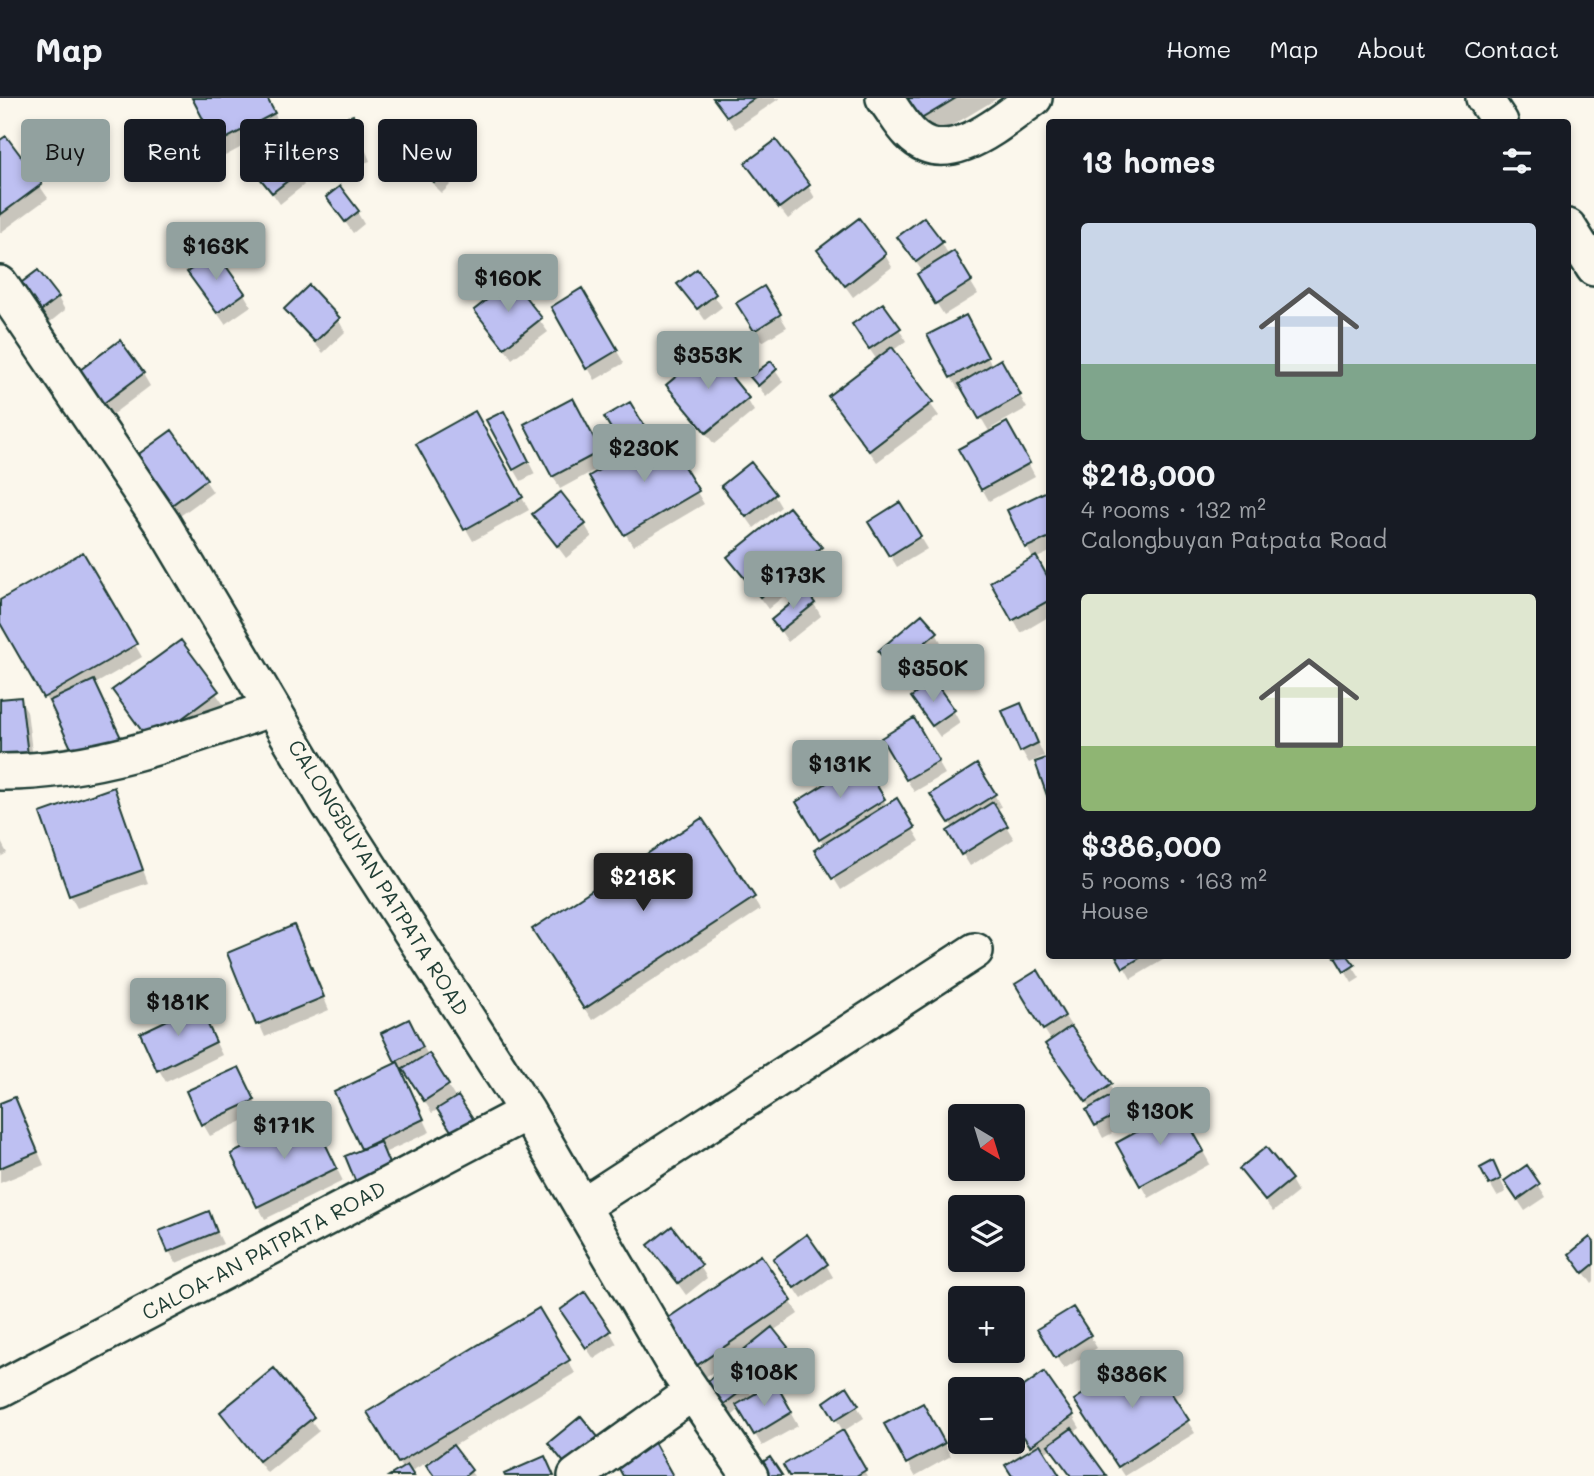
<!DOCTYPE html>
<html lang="en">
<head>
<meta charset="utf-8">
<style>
	:root { --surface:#171b24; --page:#20242c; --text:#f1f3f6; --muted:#9ea1a6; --line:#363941; --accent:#92a19f }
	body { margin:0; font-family:Mali,sans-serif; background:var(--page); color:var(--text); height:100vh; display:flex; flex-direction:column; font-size:26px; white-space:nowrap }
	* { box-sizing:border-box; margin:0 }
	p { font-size:23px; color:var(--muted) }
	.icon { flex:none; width:38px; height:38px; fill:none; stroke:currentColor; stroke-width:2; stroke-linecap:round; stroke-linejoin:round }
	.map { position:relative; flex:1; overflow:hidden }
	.sheet { position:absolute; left:1046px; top:21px; width:525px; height:840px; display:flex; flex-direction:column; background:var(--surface); border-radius:7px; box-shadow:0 4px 10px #0003 }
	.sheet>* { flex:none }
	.guide { position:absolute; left:21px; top:21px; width:665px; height:63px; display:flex; gap:14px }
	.needle { width:46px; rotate:142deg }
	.fabs { position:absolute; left:948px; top:1006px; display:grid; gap:14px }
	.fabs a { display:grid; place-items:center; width:77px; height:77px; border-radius:7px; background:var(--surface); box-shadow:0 4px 10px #0003; font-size:35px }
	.price { position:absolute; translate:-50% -60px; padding:0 16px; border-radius:7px; background:var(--accent); color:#111; font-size:23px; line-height:46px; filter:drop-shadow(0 2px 4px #0008) }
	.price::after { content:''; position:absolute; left:50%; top:42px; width:21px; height:16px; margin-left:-10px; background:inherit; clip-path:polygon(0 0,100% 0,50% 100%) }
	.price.selected { background:#222; color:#fff }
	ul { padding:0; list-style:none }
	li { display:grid; align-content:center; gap:14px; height:371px; padding:0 35px }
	li span { display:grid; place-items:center; height:217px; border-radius:7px; color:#555 }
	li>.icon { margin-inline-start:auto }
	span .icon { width:126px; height:126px; fill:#fffc; stroke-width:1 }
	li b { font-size:30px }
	h2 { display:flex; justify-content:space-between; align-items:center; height:84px; padding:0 35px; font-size:30px }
	.tag { padding:0 24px; border-radius:7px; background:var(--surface); box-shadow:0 4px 10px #0003; font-size:24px; line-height:63px }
	.tag.selected { background:var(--accent); color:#111 }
	header { display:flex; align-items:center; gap:42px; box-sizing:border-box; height:98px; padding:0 35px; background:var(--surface); border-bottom:2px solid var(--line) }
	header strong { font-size:33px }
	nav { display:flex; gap:38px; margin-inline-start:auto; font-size:24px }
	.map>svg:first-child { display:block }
	.shadow { fill:#0003 }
	.building { fill:#bec0f2; stroke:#1f3d34; stroke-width:2 }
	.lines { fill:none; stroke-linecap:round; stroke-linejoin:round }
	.minor-casing { stroke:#1f3d34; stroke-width:40 }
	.minor { stroke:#fbf7ec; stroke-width:35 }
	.labels { text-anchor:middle; stroke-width:7; stroke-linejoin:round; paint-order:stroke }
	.street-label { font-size:21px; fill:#1f3d34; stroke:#fbf7ec }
</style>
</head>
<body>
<header>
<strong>Map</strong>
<nav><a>Home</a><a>Map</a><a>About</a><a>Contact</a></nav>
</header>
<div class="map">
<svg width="1594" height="1378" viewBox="0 0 1594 1378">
	<rect width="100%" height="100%" fill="#fbf7ec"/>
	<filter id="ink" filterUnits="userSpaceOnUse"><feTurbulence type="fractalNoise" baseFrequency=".0143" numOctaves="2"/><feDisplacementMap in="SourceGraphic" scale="14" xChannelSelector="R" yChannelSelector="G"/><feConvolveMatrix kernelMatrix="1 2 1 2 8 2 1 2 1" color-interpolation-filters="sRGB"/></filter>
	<g filter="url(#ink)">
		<path class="shadow" d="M194,0H266L281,28L225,58Z
			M714,0H780L735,31Z
			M903,0H998L928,42Z
			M352,19L370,63L355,68L348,56Z
			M6,40L48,100L0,135V44Z
			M464,54L471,66L442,95L418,71L411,59Z
			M253,68L297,75L304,87L280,106Z
			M755,78L808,88L815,100L788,121Z
			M328,100L357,114L364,126L353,135Z
			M942,145L949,158L953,155L978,196L944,217L926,189L923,174L907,152Z
			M819,152L885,157L892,169L853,199Z
			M696,173L722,209L705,222L680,186Z
			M189,175L244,196L251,208L225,226Z
			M512,185L548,234L512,261L477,212Z
			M764,191L787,229L762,244L739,206Z
			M581,193L624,265L595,282L553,209Z
			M58,200L65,212L39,233L19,207Z
			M286,211L338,221L345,234L323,255Z
			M899,231L906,243L892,253L939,318L877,364L830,298L877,262L861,239Z
			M973,231L992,268L1000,264L1027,310L990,331L992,334L1007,326L1035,378L989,403L960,351L990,335L963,289L958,291L951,279Z
			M770,265L783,284L766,299L753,280Z
			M143,276L150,288L105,322L81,291Z
			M668,287L747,301L754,313L714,346Z
			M630,306L651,343L662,336L704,406L633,448L591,379L628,357L607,320Z
			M474,315L529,412L473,443L418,347Z
			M579,315L606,366L560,391L526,327Z
			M510,328L535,376L521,383L514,371Z
			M172,334L213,394L173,423L139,375Z
			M724,388L774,397L781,409L754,430Z
			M1048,395L1050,454L1035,461L1050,486V518L1021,535L992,485L1033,461L1027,449Z
			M900,406L927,451L897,469L870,424Z
			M534,417L585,427L592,439L566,460Z
			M820,450L827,462L768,511L729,459Z
			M83,457L142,559L52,611L0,521V504Z
			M814,506L821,518L788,544L773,522Z
			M936,535L943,548L901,582L880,553Z
			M180,544L224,607L159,655Z
			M20,601L27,613L34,669L0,603Z
			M921,612H953L960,625L940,639Z
			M1027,620L1044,658L1029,665L1022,653Z
			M914,622L945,676L914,694L883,640Z
			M862,666L887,708L896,703L920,743L841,792L816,752L824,748L799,705Z
			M113,691L148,785L77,810L70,797Z
			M994,696L1001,709L996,712L1014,741L970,768L949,734L954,731L940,709Z
			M0,742L7,755L0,759Z
			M753,800L760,812L592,922L541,844Z
			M294,829L329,912L265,939L229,856Z
			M1118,858H1167L1168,859L1131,881Z
			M1340,858H1346L1360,880L1352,885L1337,860Z
			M1037,875L1133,1024L1103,1040L1088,1012L1091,1011L1055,959L1052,944L1017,887Z
			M205,922L222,957L166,984L159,972Z
			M383,936H415L456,1001L432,1015L406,974L402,976L430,1034L384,1055L397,1086L364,1053L337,995L398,966Z
			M239,971L260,1015L210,1038L203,1026Z
			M15,1001L44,1067L0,1085V1007Z
			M1180,1012L1210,1066L1149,1100L1119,1046Z
			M317,1031L343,1083L265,1121L258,1108Z
			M1527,1069L1546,1099L1525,1113L1513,1095Z
			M1241,1071L1291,1082L1298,1094L1273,1114Z
			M1499,1078L1506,1094L1497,1098L1490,1086Z
			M208,1115L223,1146L176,1165L169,1153Z
			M650,1147L700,1168L707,1180L686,1197Z
			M1594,1147V1184L1592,1186L1571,1156Z
			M826,1167L833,1179L802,1201L783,1173Z
			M791,1204L798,1216L773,1233L794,1262L755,1294L732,1261L698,1284L669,1239Z
			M538,1213L575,1275L452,1349L474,1378H434L437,1358L410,1374L412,1378H393L403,1372L369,1314Z
			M569,1224L610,1234L617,1246L594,1261Z
			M1090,1238L1097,1250L1064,1271L1046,1244Z
			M1145,1257L1195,1335L1125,1378L1083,1315Z
			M273,1272L319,1333L267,1375L222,1314Z
			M774,1286L798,1328L762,1348L740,1311L720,1328L703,1306L747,1289L752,1299Z
			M847,1291L864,1320L842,1334L867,1378H791L843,1333L826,1304Z
			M922,1307L951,1358L915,1378L887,1327Z
			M1073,1318L1080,1330L1073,1335L1105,1378H1071L1052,1350L1044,1355L1057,1378H1013L1034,1352L1013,1323Z"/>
		<path class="building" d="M192,0H267L275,15L216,46Z
			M713,0H755L727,19Z
			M902,0H956L916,24Z
			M353,17L364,50L346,57L334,24Z
			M440,27L466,53L434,84L409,59Z
			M6,38L42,86L0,117V42Z
			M776,42L810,87L779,110L745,65Z
			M277,47L299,74L272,95L250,68Z
			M340,88L359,113L345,124L326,99Z
			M924,119L943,144L916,164L897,139Z
			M859,120L886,156L845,188L817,152Z
			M954,153L972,183L935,206L917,176Z
			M216,154L245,195L217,215L187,174Z
			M697,171L716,196L697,211L677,186Z
			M38,172L59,199L30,221L9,194Z
			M512,182L542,220L504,250L474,212Z
			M309,187L340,220L315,244L284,211Z
			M764,188L781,216L754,233L736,205Z
			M582,190L618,252L586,271L551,209Z
			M883,205L901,230L869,251L852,226Z
			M966,217L988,259L950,280L927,237Z
			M120,242L144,275L96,311L72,278Z
			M892,249L933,304L869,353L828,298Z
			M709,251L749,300L706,335L666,287Z
			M1001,261L1021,297L979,321L959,286Z
			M771,263L777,271L758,288L750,279Z
			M573,300L601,353L552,379L524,326Z
			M630,304L645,329L619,344L604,319Z
			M475,313L523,399L464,432L416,346Z
			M504,313L529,363L513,372L486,322Z
			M1007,324L1030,365L981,392L958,351Z
			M172,332L207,381L165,412L129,363Z
			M663,334L699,393L624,437L589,378Z
			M751,364L776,396L746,419L721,388Z
			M1049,392L1050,439L1025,450L1007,412Z
			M561,394L586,426L557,448L532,416Z
			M900,404L921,438L889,458L868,424Z
			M789,409L822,449L760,499L727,459Z
			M83,454L137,546L43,600L0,525V502Z
			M1036,458L1050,483V502L1012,523L990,484Z
			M806,493L815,505L780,533L771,522Z
			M922,516L938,534L893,571L878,553Z
			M181,542L219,593L150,644L112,592Z
			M94,582L123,644L78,665L49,603Z
			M934,583L955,612L932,628L911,599Z
			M21,599L28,657L0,660V601Z
			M1021,605L1038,645L1020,654L1002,613Z
			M914,620L939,663L906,682L881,640Z
			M1050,659V706L1035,664Z
			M862,663L885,701L819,742L796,704Z
			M977,666L996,696L949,725L930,696Z
			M114,689L143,772L69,798L40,715Z
			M897,700L915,730L832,781L814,752Z
			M993,704L1008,728L961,757L947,733Z
			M702,720L755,799L584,911L532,831Z
			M294,827L324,899L256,927L227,855Z
			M1116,858H1143L1123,870Z
			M1348,858L1355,867L1344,874L1335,859Z
			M1038,872L1065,918L1043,932L1015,886Z
			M199,907L216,944L157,973L140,935Z
			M409,921L423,949L395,964L381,935Z
			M1071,928L1112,986L1086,1004L1045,946Z
			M429,955L449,987L424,1003L403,971Z
			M398,964L424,1021L361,1051L334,994Z
			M239,969L255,1002L201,1027L186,993Z
			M1118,994L1127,1011L1095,1028L1086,1012Z
			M458,998L474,1022L453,1036L437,1011Z
			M15,999L38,1054L0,1070V1005Z
			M1180,1010L1204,1053L1140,1088L1116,1045Z
			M311,1016L337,1070L257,1109L231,1056Z
			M380,1044L392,1073L357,1087L345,1058Z
			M1266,1049L1292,1081L1265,1103L1239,1071Z
			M1493,1063L1501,1081L1489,1087L1480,1070Z
			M1527,1067L1540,1086L1517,1102L1504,1083Z
			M209,1113L217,1134L168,1154L159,1133Z
			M672,1128L702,1167L678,1185L648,1147Z
			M807,1136L828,1166L794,1190L773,1161Z
			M1590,1139L1594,1144V1166L1583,1175L1569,1156Z
			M761,1157L792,1203L690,1272L659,1226Z
			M585,1194L611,1233L586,1250L560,1212Z
			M1073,1209L1091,1237L1055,1260L1037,1231Z
			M539,1210L570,1262L398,1365L367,1314Z
			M772,1229L788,1249L747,1282L731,1262Z
			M1145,1255L1189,1322L1118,1369L1074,1302Z
			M730,1265L748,1288L711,1316L694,1294Z
			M274,1270L314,1319L259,1363L220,1314Z
			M1044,1274L1074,1317L1030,1348L1013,1323V1296Z
			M775,1284L792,1314L754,1337L736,1307Z
			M847,1288L859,1307L835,1322L824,1304Z
			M923,1305L945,1345L906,1366L884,1326Z
			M581,1318L607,1350L574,1377L548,1345Z
			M1072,1330L1107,1378H1071L1048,1347Z
			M843,1332L866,1372L856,1378H789L783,1367Z
			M650,1337L673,1378H623L612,1358Z
			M1040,1346L1060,1378H1012L1005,1367Z
			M453,1347L472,1372L465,1378H434L426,1367Z
			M545,1358L554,1378H505L504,1376Z
			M770,1359L782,1377L754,1378L750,1373Z
			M407,1367L414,1378H389Z"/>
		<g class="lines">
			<g class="minor-casing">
				<path id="minor" d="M884,0C893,11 900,25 910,35C948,74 1002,22 1034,0
					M1484,0L1500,24
					M1568,129L1594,170
					M0,186L162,425L329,706L527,1014L675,1268L750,1378
					M0,674C93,675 185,641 272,610
					M582,1108L975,853
					M0,1291L527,1014
					M576,1378L693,1294"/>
			</g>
			<use href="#minor" class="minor"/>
		</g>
	</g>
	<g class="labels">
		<g class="street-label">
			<text transform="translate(378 780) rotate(58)" y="7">CALONGBUYAN PATPATA ROAD</text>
			<text transform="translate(264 1153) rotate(-28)" y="7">CALOA-AN PATPATA ROAD</text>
		</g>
	</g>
</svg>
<div class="fabs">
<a><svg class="needle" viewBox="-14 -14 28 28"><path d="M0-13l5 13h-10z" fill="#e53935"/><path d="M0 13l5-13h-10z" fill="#9ea1a6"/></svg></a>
<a><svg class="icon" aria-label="layers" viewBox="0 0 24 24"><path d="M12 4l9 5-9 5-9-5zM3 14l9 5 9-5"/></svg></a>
<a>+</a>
<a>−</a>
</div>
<b class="price" style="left:216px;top:184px">$163K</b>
<b class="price" style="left:508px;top:216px">$160K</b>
<b class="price" style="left:708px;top:293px">$353K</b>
<b class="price" style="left:644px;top:386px">$230K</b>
<b class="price" style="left:793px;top:513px">$173K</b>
<b class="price" style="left:933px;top:606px">$350K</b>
<b class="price" style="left:840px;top:702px">$131K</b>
<b class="price selected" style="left:643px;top:815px">$218K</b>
<b class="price" style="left:178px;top:940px">$181K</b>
<b class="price" style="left:1160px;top:1049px">$130K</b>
<b class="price" style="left:284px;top:1063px">$171K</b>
<b class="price" style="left:764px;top:1310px">$108K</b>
<b class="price" style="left:1132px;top:1312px">$386K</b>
<div class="guide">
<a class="tag selected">Buy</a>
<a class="tag">Rent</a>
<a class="tag">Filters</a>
<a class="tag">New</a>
</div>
<section class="sheet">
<h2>13 homes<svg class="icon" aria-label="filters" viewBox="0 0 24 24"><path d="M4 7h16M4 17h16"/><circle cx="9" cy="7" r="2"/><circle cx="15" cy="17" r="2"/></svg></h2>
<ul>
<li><span style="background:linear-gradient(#c9d6e8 65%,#7fa58c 0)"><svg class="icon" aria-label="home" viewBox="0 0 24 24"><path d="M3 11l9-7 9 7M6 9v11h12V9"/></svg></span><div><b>$218,000</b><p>4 rooms · 132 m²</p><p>Calongbuyan Patpata Road</p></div></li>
<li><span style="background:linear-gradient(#dfe7d0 70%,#8fb573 0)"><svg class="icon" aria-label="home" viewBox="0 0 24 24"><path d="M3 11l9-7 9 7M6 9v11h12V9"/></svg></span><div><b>$386,000</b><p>5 rooms · 163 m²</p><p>House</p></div></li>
</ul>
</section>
</div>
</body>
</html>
